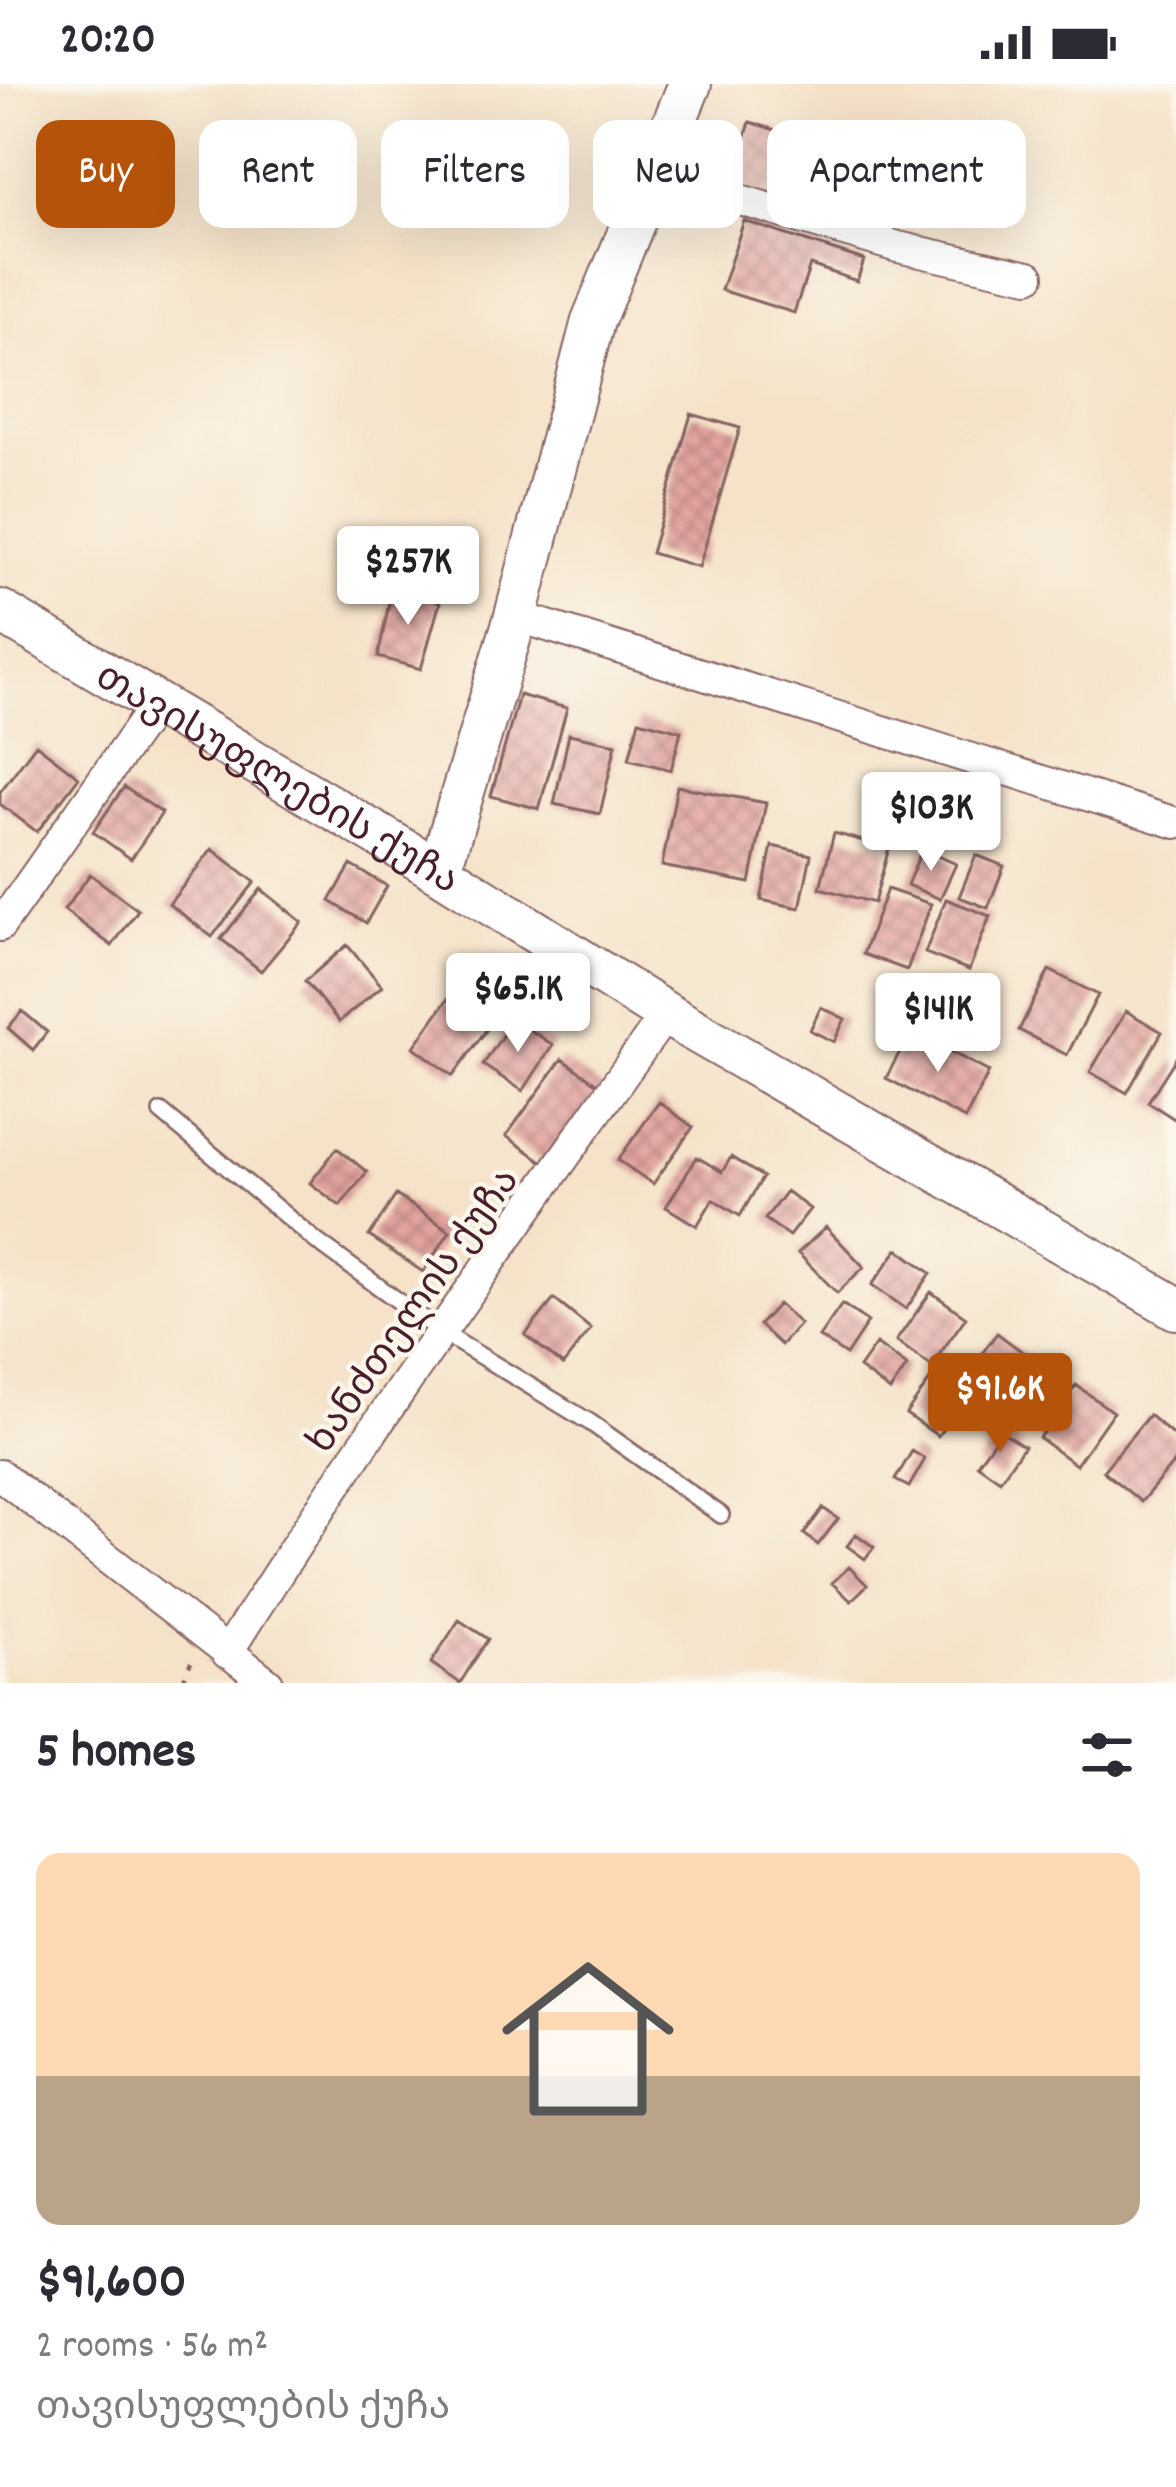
<!DOCTYPE html>
<html lang="en">
<head>
<meta charset="utf-8">
<style>
	:root { --surface:#fff; --page:#f7f7f7; --text:#2b2b33; --muted:#7c7c81; --accent:#b45309 }
	body { margin:0; font-family:Dekko,"Noto Sans Georgian",sans-serif; background:var(--page); color:var(--text); height:100vh; display:flex; flex-direction:column; font-size:45px; white-space:nowrap }
	* { box-sizing:border-box; margin:0 }
	p { font-size:39px; color:var(--muted) }
	.icon { flex:none; width:66px; height:66px; fill:none; stroke:currentColor; stroke-width:2; stroke-linecap:round; stroke-linejoin:round }
	.map { position:relative; height:1599px; overflow:hidden }
	.details { display:flex; flex-direction:column; background:var(--surface); flex:1 }
	.details>* { flex:none }
	.banner { position:absolute; left:36px; top:36px; width:1104px; height:108px; display:flex; gap:24px }
	.price { position:absolute; translate:-50% -102px; padding:0 27px; border-radius:12px; background:#fff; color:#222; font-size:39px; line-height:78px; filter:drop-shadow(0 3px 6px #0008) }
	.price::after { content:''; position:absolute; left:50%; top:72px; width:36px; height:27px; margin-left:-18px; background:inherit; clip-path:polygon(0 0,100% 0,50% 100%) }
	.price.current { background:var(--accent); color:#fff }
	ul { padding:0; list-style:none }
	li { display:grid; align-content:center; gap:24px; height:636px; padding:0 36px }
	li span { display:grid; place-items:center; height:372px; border-radius:24px; color:#555 }
	li>.icon { margin-inline-start:auto }
	span .icon { width:216px; height:216px; fill:#fffc; stroke-width:1 }
	li b { font-size:51px }
	h2 { display:flex; justify-content:space-between; align-items:center; height:144px; padding:0 36px; font-size:51px }
	.tag { padding:0 42px; border-radius:24px; background:var(--surface); box-shadow:0 12px 48px #0002; font-size:42px; line-height:108px }
	.tag.current { background:var(--accent); color:#fff }
	.status { display:flex; justify-content:space-between; align-items:center; height:84px; padding:0 60px; background:var(--surface); direction:ltr }
	.status svg { height:33px; fill:currentColor }
	.map>svg:first-child { display:block }
	.building { fill:url(#building-cross-hatch) }
	.lines { fill:none; stroke-linecap:round; stroke-linejoin:round }
	.service-casing { stroke:#866362; stroke-width:20 }
	.minor-casing { stroke:#866362; stroke-width:34 }
	.secondary-casing { stroke:#866362; stroke-width:46 }
	.path { stroke:#866362; stroke-width:4.5; stroke-dasharray:9 9; stroke-linecap:butt }
	.service { stroke:#fff; stroke-width:15 }
	.minor { stroke:#fff; stroke-width:30 }
	.secondary { stroke:#fff; stroke-width:42 }
	.labels { text-anchor:middle; stroke-width:9; stroke-linejoin:round; paint-order:stroke }
	.street-label { font-size:39px; fill:#4a1f2b; stroke:#fbf7ec }
</style>
</head>
<body>
<div class="status"><b>20:20</b><svg viewBox="0 0 49 12"><path d="M0 12V9h3v3zM5 12V6h3v6zM10 12V3h3v9zM15 12V0h3v12zM26 1h20v11H26zM47 4h2v5h-2z"/></svg></div>
<div class="map">
<svg width="1176" height="1599" viewBox="0 0 1176 1599">
	<defs>
		<pattern id="building-cross-hatch" width="8" height="8" patternUnits="userSpaceOnUse" patternTransform="scale(3)"><rect width="8" height="8" fill="#e2a39f"/><path d="M0 0l8 8M0 8l8-8" fill="none" stroke="#b98482"/></pattern>
	</defs>
	<rect width="100%" height="100%" fill="#fbf7ec"/>
	<filter id="ink" filterUnits="userSpaceOnUse"><feTurbulence type="fractalNoise" baseFrequency=".00833" numOctaves="2"/><feDisplacementMap in="SourceGraphic" scale="24" xChannelSelector="R" yChannelSelector="G"/><feConvolveMatrix kernelMatrix="1 2 1 2 8 2 1 2 1" color-interpolation-filters="sRGB"/></filter>
	<filter id="wash" filterUnits="userSpaceOnUse"><feTurbulence type="fractalNoise" baseFrequency=".004" numOctaves="4" result="noise"/><feDisplacementMap in="SourceGraphic" scale="48" xChannelSelector="R" yChannelSelector="G"/><feGaussianBlur stdDeviation="2.7" result="paint"/><feColorMatrix in="noise" values="0 0 0 0 0 0 0 0 0 0 0 0 0 0 0 0 0 1.4 0 .05"/><feComposite in="paint" operator="in"/></filter>
	<g filter="url(#wash)">
		<rect width="100%" height="100%" fill="#f5e2c8"/>
		<g id="blocks">
			<path class="building" d="M750,38L826,62L806,123L732,100Z
				M744,137L864,176L857,197L810,181L794,229L721,206Z
				M691,330L740,344L699,483L651,469Z
				M392,504L440,518L421,585L378,573Z
				M519,611L567,624L539,725L491,712Z
				M639,636L681,647L671,686L629,675Z
				M569,650L616,660L600,730L554,720Z
				M36,660L79,693L37,748L0,720V708Z
				M677,702L766,719L750,799L662,782Z
				M124,703L162,729L131,775L93,748Z
				M834,749L889,764L874,819L820,804Z
				M772,762L811,771L800,824L761,816Z
				M212,765L255,798L212,853L169,820Z
				M922,765L956,780L940,815L907,801Z
				M976,771L1004,782L988,824L959,813Z
				M351,781L387,802L366,839L330,817Z
				M90,790L138,826L112,862L64,826Z
				M261,805L302,838L261,887L221,855Z
				M887,805L931,820L907,886L863,870Z
				M946,815L990,832L969,886L925,869Z
				M347,861L382,902L339,938L305,897Z
				M1049,886L1098,911L1067,971L1019,946Z
				M452,909L492,938L453,992L414,963Z
				M821,923L845,935L834,958L810,946Z
				M22,927L47,948L33,966L8,944Z
				M1126,927L1162,948L1127,1009L1090,988Z
				M513,935L553,961L523,1007L483,981Z
				M911,947L989,988L965,1035L886,994Z
				M1176,974V1036L1148,1018Z
				M562,975L603,1004L547,1081L506,1052Z
				M659,1018L693,1043L653,1100L618,1076Z
				M337,1064L367,1088L340,1122L310,1099Z
				M697,1073L722,1088L731,1073L763,1093L740,1132L713,1115L697,1142L666,1123Z
				M786,1107L810,1125L789,1152L765,1135Z
				M396,1111L450,1147L423,1188L369,1152Z
				M826,1143L864,1183L837,1209L798,1169Z
				M898,1165L931,1189L906,1225L872,1201Z
				M931,1208L966,1233L931,1282L896,1257Z
				M554,1215L591,1245L563,1281L525,1251Z
				M778,1220L800,1240L781,1261L759,1241Z
				M842,1220L868,1238L846,1271L819,1253Z
				M997,1249L1032,1275L990,1332L955,1306Z
				M876,1260L907,1282L890,1307L859,1284Z
				M930,1296L961,1318L938,1352L906,1330Z
				M1076,1301L1113,1328L1076,1381L1039,1354Z
				M1149,1331L1176,1354V1376L1141,1418L1103,1387Z
				M1001,1347L1024,1362L1000,1396L977,1380Z
				M912,1367L925,1375L909,1403L895,1396Z
				M823,1424L838,1435L818,1461L804,1450Z
				M856,1450L874,1463L865,1475L847,1462Z
				M849,1483L867,1501L851,1517L832,1499Z
				M459,1536L488,1555L460,1599L431,1579Z"/>
		</g>
	</g>
	<g filter="url(#ink)">
		<use href="#blocks" fill-opacity="0" stroke="#866362" stroke-width="3"/>
		<g class="lines">
			<g class="service-casing">
				<path id="service" d="M161,1028L316,1157L441,1248L591,1339L721,1431"/>
			</g>
			<g class="minor-casing">
				<path id="minor" d="M653,90L898,163L1029,192
					M516,532L1176,739
					M0,842L156,620
					M0,1391L268,1599
					M227,1569C364,1350 517,1141 666,930"/>
			</g>
			<g class="secondary-casing">
				<g id="secondary">
					<path id="s1" d="M0,527L439,787L666,930L1176,1224"/>
					<path d="M439,787L516,532L593,237L690,0"/>
				</g>
			</g>
			<path class="path" d="M182,1599L191,1578"/>
			<use href="#service" class="service"/>
			<use href="#minor" class="minor"/>
			<use href="#secondary" class="secondary"/>
		</g>
	</g>
	<g class="labels">
		<g class="street-label">
			<text dy="14" stroke="none"><textPath href="#s1" startOffset="324">თავისუფლების ქუჩა</textPath></text>
			<text transform="translate(411 1225) rotate(-55)" y="14">ხანძთელის ქუჩა</text>
		</g>
	</g>
</svg>
<b class="price" style="left:408px;top:544px">$257K</b>
<b class="price" style="left:931px;top:790px">$103K</b>
<b class="price" style="left:518px;top:971px">$65.1K</b>
<b class="price" style="left:938px;top:991px">$141K</b>
<b class="price current" style="left:1000px;top:1371px">$91.6K</b>
<div class="banner">
<a class="tag current">Buy</a>
<a class="tag">Rent</a>
<a class="tag">Filters</a>
<a class="tag">New</a>
<a class="tag">Apartment</a>
</div>
</div>
<section class="details">
<h2>5 homes<svg class="icon" aria-label="filters" viewBox="0 0 24 24"><path d="M4 7h16M4 17h16"/><circle cx="9" cy="7" r="2"/><circle cx="15" cy="17" r="2"/></svg></h2>
<ul>
<li><span style="background:linear-gradient(#ffd9b3 60%,#b9a48a 0)"><svg class="icon" aria-label="home" viewBox="0 0 24 24"><path d="M3 11l9-7 9 7M6 9v11h12V9"/></svg></span><div><b>$91,600</b><p>2 rooms · 56 m²</p><p>თავისუფლების ქუჩა</p></div></li>
</ul>
</section>
</body>
</html>
